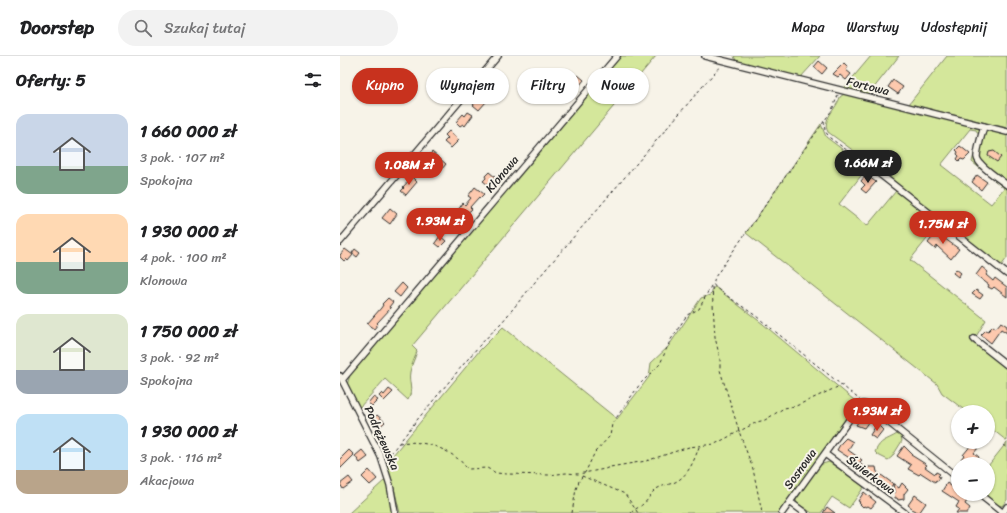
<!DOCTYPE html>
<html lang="pl">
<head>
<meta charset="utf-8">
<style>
	:root { --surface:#fff; --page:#f2f2f2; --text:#202124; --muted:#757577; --line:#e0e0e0; --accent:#c8321e }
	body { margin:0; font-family:Sriracha,sans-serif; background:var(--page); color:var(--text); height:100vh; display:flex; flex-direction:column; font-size:15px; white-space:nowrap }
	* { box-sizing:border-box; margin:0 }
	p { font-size:13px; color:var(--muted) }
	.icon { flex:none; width:22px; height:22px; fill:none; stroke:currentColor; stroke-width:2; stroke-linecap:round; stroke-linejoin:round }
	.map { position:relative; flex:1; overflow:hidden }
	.side { display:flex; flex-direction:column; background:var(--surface); width:340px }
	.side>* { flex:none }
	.banner { position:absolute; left:12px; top:12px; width:380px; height:36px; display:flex; gap:8px }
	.buttons { position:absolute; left:611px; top:349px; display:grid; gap:8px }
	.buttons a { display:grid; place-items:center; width:44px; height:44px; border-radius:50%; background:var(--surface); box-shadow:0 1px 3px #0004; font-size:20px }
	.price { position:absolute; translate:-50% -34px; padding:0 9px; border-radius:14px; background:var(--accent); color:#fff; font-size:13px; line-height:26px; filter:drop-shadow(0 1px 2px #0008) }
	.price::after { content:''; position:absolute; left:50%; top:24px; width:12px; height:9px; margin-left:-6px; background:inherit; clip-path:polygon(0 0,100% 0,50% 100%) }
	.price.active { background:#222; color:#fff }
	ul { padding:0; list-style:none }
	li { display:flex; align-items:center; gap:12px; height:100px; padding:0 16px }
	li span { display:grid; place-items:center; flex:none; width:112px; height:80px; border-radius:12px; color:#555 }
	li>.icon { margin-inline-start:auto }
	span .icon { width:48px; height:48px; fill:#fffc; stroke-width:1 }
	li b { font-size:17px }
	h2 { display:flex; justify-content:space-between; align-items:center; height:48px; padding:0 16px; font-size:17px }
	.pill { padding:0 14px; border-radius:18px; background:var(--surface); box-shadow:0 1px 3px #0004; font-size:14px; line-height:36px }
	.pill.active { background:var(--accent); color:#fff }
	header { display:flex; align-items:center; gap:24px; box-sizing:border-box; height:56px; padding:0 20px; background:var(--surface); border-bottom:1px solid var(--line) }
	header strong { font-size:19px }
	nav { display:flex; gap:22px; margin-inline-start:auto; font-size:14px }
	.search { width:280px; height:36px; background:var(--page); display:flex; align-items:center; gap:10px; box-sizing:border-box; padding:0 14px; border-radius:22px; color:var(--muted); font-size:15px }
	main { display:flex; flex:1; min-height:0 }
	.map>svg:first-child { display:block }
	.green { fill:#d4e79b; stroke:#808963; fill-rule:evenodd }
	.building { fill:#fdc9ae; stroke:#2b2b2b }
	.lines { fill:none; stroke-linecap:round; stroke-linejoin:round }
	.street-casing { stroke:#2b2b2b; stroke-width:8 }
	.path { stroke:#2b2b2b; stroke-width:1; stroke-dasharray:3 3; stroke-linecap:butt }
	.street { stroke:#f7f3e8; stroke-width:5.5 }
	.labels { text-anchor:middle; stroke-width:4; stroke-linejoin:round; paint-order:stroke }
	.street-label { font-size:12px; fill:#2b2b2b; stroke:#f7f3e8 }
</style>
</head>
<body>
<header>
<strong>Doorstep</strong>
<div class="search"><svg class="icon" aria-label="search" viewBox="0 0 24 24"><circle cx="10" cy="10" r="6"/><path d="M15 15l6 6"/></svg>Szukaj tutaj</div>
<nav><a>Mapa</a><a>Warstwy</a><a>Udostępnij</a></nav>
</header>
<main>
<section class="side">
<h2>Oferty: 5<svg class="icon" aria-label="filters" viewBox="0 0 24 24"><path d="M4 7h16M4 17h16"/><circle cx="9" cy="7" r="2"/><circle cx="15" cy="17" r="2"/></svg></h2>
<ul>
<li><span style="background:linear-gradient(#c9d6e8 65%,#7fa58c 0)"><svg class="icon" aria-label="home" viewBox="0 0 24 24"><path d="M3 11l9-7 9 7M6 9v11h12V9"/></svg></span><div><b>1 660 000 zł</b><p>3 pok. · 107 m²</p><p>Spokojna</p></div></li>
<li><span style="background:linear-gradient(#ffd9b3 60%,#7fa58c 0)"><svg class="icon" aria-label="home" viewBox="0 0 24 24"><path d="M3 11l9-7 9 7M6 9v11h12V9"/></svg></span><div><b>1 930 000 zł</b><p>4 pok. · 100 m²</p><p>Klonowa</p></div></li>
<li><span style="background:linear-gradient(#dfe7d0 70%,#9aa5b1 0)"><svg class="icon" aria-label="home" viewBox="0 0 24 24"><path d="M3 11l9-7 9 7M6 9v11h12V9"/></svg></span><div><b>1 750 000 zł</b><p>3 pok. · 92 m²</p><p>Spokojna</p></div></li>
<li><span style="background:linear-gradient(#bfe0f5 70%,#b9a48a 0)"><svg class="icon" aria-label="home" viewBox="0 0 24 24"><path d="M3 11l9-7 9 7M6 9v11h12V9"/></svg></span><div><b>1 930 000 zł</b><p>3 pok. · 116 m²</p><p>Akacjowa</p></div></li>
</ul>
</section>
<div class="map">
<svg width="667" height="457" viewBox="0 0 667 457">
	<rect width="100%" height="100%" fill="#f7f3e8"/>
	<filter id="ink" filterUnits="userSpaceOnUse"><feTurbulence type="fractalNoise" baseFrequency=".025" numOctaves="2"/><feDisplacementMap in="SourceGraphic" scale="8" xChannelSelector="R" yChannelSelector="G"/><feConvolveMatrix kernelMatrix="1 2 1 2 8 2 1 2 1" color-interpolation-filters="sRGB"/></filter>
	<g filter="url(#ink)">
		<path class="green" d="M279,0H316L72,290L77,295C75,303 71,309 70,316C68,327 74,333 68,344L45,323L19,352L7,329L10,319Z
			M394,0H480L460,22L398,6L396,5Z
			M531,0H559L529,38L504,32Z
			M607,0H667V72L569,48Z
			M504,38L627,68L641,74L637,107L667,131V202L661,210L545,118L488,76C481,63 497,53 500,41ZM630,73L636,74L639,79L632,106L664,132L651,148L601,109Z
			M481,68L486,81L527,112L499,148L527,170L556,135L599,168L570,204L646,264L632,287L638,290L667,313V385L648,370V356H627L602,337L597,328L406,177L445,121Z
			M647,74L667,78V127L641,106L640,94Z
			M375,231L423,268L514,344L519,345V347L440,457H60L53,428L47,409L48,405L140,294L163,271L277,363L309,321L311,307L328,291L361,242L370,239L372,237V233Z
			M557,378L561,380L562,385L552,401L548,404L538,399L535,396C541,383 546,385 557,378Z
			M667,386V444L662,450L658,449L657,450L643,438H648V410Z
			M489,406L524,431L509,452L492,441L481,457H472L457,447L456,444L479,409Z
			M46,423L53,457H9Z"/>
		<path class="building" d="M479,5L487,12L482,18L474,11Z
			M504,7L508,11L506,14L511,18L506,24L500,19L498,21L493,18Z
			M238,19L244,24L235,35L229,29Z
			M553,24L563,31L558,38L548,31Z
			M140,36L146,41L144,44L146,46L139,54L133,49L139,42L136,40Z
			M128,56L133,59L125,70L123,68L120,70L116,66L123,58L125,60Z
			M109,75L119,84L111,92L104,86L108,82L105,79Z
			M620,90L630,98L624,104L621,103L619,105L617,103L619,100L617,98L618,96L616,94Z
			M654,95L661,101L657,106L648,100L649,96Z
			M92,96L106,108L102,113L97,109L93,113L88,109L93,104L89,100Z
			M149,116L155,121L148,129L143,125L146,122L145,120Z
			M526,119L536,126L526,137L521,133L525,129L521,125Z
			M637,119L647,126L641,134L632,126Z
			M72,121L77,126L66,139L61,135L64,132L63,131Z
			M135,131L144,138L140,142L139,141L130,151L132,153L124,160L118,154L123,147L125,149L131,142L128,140Z
			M50,152L57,158L50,168L42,162Z
			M598,174L603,178L601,180L619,193L611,203L597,190L595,193L588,187Z
			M100,180L106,185L100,191L95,187Z
			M5,193L13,199L8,205L6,203L4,205L0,201V199Z
			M15,193L20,197L17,201L12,197Z
			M642,211L648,216L646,219L653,225L655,222L667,231V241L654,231L652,233L648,231L649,229L636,219Z
			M616,213L621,217L618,221L613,217Z
			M62,227L67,232L60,241L54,236Z
			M636,234L643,239L640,243L632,238Z
			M48,242L53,246L49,251L51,252L37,267L38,268L34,273L27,268L41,252L43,249L42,248Z
			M661,266L667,270V277L661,273L651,287L641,279L646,274L648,275L653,270L656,272Z
			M49,333L53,336L44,345L39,340L42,337L44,339Z
			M33,341L38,344L32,350L28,347Z
			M37,359L45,366L38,372L30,366Z
			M522,360L529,365L524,372L516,369Z
			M537,368L543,374L536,383L530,379Z
			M506,382L513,386L508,394L522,404L519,407L527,413L528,411H536L537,416L559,432L562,427L568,433L564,438V443L558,444L557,442H555L553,428L548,435L517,413L507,408L511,403L497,394L501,387Z
			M632,388L638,392L634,397L639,401L638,403L640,404L637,408H627L621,403L624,399H623Z
			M564,390L572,398L571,399L587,409L585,411L595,418L596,416L600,418L598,420L600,421L598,425L596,424L595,426L581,417L579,419L568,413L571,409L557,400Z
			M9,394L14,399L0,413V403Z
			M22,394L28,401L20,407L15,400Z
			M29,414L37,423L30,429L22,421Z
			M9,421L13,426L3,433L0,428Z
			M607,427L618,435V438H620L628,443L625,448L630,452L627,457H616L619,453L616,451L619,446L602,435Z
			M524,436L536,446L531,452L528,450L526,451L524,450L523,451L519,447L520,446L518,445Z
			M575,439L586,447L579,457L571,453L572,452L568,449Z
			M487,451L495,457H483Z"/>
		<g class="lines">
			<g class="street-casing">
				<path id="street" d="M365,0L667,76
					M644,70C642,78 637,93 637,101C638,110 660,123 667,129
					M527,108L667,218
					M0,186L158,0
					M634,283L667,309
					M0,320L41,401L50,429L55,457
					M2,324L277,0
					M485,398L565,457
					M639,438L663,457
					M450,446L465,457
					M442,457L519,350L523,348L527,349L618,422
					M663,457L667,451"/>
			</g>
			<path class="path" d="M498,39L492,54L375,221L373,228L376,232L416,260L520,344
				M484,65L485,75L490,82L522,105
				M372,231L375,281L380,303V314L400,378L413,413L422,457
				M59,387C80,384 102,390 118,403C123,406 124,411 129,413L147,412L156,417L167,418L209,419L226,417L238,418L265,413L270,411L306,405L349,391L375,388L417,366L425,364L444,352L456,350L502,329
				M663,389L667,392
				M47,402L77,364L138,291L163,265L195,226L381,9
				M242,420L285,438L298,457
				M232,457L236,433L239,425L246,415L255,396L270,380L272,368L300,328L320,308L330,285L347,259L359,253L372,228
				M291,457C295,452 299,452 303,448C309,444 310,438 315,434C320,430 327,429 333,427C348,421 354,405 359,391"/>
			<use href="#street" class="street"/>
		</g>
	</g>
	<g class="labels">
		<g class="street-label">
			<text transform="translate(528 30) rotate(14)" y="4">Fortowa</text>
			<text transform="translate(162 118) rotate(-50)" y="4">Klonowa</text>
			<text transform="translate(42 382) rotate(66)" y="4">Podrężewska</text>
			<text transform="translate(460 413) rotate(-54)" y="4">Sosnowa</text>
			<text transform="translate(531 419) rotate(36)" y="4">Świerkowa</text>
		</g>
	</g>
</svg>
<div class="buttons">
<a>+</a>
<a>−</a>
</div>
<b class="price active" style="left:528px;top:128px">1.66M zł</b>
<b class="price" style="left:69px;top:130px">1.08M zł</b>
<b class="price" style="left:100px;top:186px">1.93M zł</b>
<b class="price" style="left:603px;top:189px">1.75M zł</b>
<b class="price" style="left:537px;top:376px">1.93M zł</b>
<div class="banner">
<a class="pill active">Kupno</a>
<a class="pill">Wynajem</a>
<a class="pill">Filtry</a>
<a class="pill">Nowe</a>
</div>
</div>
</main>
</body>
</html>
